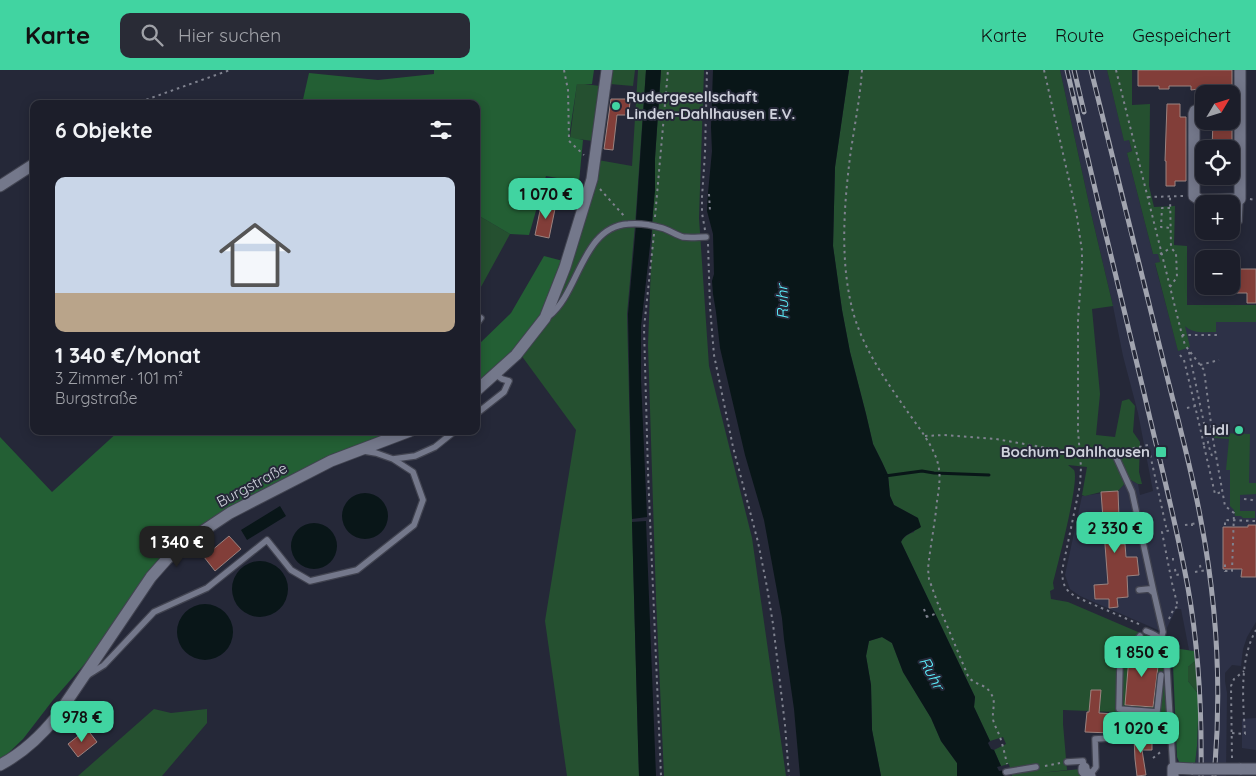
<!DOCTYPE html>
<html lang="de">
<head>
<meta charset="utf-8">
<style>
	:root { --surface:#1c1e2a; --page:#292b36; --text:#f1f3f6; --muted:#a0a2a8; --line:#3a3c47; --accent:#41d4a1 }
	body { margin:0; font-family:Quicksand,sans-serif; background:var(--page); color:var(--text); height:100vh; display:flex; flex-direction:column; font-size:19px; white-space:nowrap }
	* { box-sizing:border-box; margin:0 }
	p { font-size:16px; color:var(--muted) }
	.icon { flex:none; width:28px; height:28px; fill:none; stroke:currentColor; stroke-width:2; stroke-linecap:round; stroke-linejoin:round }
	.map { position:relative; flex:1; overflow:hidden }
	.panel { position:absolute; left:30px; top:30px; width:450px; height:335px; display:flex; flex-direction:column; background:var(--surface); border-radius:10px; box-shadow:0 2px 12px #0003,0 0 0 1px var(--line) }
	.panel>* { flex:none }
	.needle { width:32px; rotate:52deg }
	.tools { position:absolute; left:1195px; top:15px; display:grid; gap:10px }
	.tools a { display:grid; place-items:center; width:45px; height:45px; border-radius:10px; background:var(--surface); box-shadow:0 2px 12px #0003,0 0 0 1px var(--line); font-size:25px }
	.price { position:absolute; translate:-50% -42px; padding:0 11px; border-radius:10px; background:var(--accent); color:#111; font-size:16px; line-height:32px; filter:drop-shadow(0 1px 2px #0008) }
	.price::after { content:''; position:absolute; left:50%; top:30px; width:15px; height:11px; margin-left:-8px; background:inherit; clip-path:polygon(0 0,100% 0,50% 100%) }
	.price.on { background:#222; color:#fff }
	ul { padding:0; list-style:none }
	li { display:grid; align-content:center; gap:10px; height:265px; padding:0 25px }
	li+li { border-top:1px solid var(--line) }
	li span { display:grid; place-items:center; height:155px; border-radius:10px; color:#555 }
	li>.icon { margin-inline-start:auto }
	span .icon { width:90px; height:90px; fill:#fffc; stroke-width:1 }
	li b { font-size:21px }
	h2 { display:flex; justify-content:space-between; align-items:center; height:60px; padding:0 25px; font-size:21px }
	header { display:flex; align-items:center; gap:30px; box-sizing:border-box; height:70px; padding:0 25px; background:var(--accent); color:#111 }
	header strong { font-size:24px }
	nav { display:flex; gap:28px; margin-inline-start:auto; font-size:18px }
	.search { width:350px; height:45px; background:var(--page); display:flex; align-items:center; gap:12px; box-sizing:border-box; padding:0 18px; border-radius:10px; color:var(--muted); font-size:19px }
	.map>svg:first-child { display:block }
	.built { fill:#2d3147 }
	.green { fill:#255030 }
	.forest { fill:#235f34 }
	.water { fill:#091618 }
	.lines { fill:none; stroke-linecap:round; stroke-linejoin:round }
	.stream { stroke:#091618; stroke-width:3 }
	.building { fill:#823e39; stroke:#9b8380 }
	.lane-casing { stroke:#414350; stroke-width:8 }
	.street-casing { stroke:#414350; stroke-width:13 }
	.path { stroke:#7f828f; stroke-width:2; stroke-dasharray:2.5 4; stroke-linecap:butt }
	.lane { stroke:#74788b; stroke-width:5.5 }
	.street { stroke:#74788b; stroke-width:11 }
	.rail-casing { stroke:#a1a4af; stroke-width:5 }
	.rail { stroke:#252838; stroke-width:3; stroke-dasharray:9; stroke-linecap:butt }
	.street-bridge-casing { stroke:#414350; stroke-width:13; stroke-linecap:butt }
	.street-bridge { stroke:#74788b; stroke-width:11 }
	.poi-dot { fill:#41d4a1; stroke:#252838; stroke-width:2 }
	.labels { text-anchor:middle; stroke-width:4; stroke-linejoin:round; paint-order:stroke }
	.poi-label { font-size:15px; font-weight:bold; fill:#cfd2dc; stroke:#252838; text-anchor:end }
	.street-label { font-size:15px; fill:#cfd2dc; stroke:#252838 }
	.water-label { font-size:16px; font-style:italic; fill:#5ceffd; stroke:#252838 }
</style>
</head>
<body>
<header>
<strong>Karte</strong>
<div class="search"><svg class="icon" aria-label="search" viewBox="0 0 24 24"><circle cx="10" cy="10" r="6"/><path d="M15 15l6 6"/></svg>Hier suchen</div>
<nav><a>Karte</a><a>Route</a><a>Gespeichert</a></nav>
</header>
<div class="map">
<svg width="1256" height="706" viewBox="0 0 1256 706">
	<rect width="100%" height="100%" fill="#252838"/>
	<path class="built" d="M1060,0H1107L1124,70H1129L1132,81L1127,83L1153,184L1158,183L1160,192L1155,194L1178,280L1182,247L1256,246V552L1247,567L1243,579L1241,596L1232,595L1225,603V611L1227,623L1226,706H1194L1197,676L1199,625L1194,581L1189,580L1181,539H1176L1165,562L1158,560L1080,526L1070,519L1065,505L1082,426L1118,421L1129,409L1138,414L1140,425L1153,421L1138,343L1123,286L1113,236L1091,143Z
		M1256,648V680L1242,678V649Z"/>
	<path class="green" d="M611,0H635L633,16L610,14Z
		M638,0H646L635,155L627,244L634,527L639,706H567L545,551L576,360L521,285L546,244L598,90L632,96Z
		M661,0H704L699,148L709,296L752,468L786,706H664L656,528L648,275L655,88Z
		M849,0H1060L1091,143L1113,236L1092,239L1100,324L1096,365L1115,367L1122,331L1129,329L1135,336L1133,362L1140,372L1139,402L1142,414H1138L1129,409L1118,421L1101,422L1085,426L1082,425L1087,397L1068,395C1070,397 1072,398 1074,400C1080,410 1057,497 1053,513L1054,519L1050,521L1051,529L1068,532L1152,568L1159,574L1163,585L1167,644L1063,640V654L1067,700L1040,703L1081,699L1088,706H1012L1009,694L1001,696L994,680L1006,674L1003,667L990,671L974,637L975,627L901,472C904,466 909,464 914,462L918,448L894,435L890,426L888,405L882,392L873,374L866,344L850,282L842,240L833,176L835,97Z
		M1107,0H1132V35L1150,34L1149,116L1154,137L1175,136L1174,175L1187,176V235H1256V252H1216V262C1205,262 1193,264 1185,256L1190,277L1178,281L1155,193L1160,192L1158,184H1153L1127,83L1132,81L1129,70L1124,71Z
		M577,13L600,16L593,71L570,68Z
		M476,144L510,164L476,226Z
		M1213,356H1221L1222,363L1250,364L1249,413H1256V424L1240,425V441H1255V448H1243L1241,446H1235L1234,440L1230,436V400H1226L1229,369L1214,368Z
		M882,567L892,573L903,602L931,648L941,671L957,693V706H881L872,660L871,615L866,586L869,571Z
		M1195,591L1199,625L1188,611V597Z
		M154,639L171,643L207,639V653L162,706H78Z"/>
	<path class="forest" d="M434,0H594L592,14H577L569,67L583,70L579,112L546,106L529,165L510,164L476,144V34H302L309,3L378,10L434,4Z
		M544,186L563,191L546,244L518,281L476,318V277L511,243Z
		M119,361H402L332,384L199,456L186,467L103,573L53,630L23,669L0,691V367L52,422Z
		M1180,579L1194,581L1195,591L1188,597V611L1199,625L1197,676L1195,694H1180L1177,687L1173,595L1174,580Z"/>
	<path class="water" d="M646,0H661L655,88V121L652,152L636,150Z
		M713,0H849L835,97L833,176L842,240L850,282L866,344L873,374L882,392L888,405L890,426L894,435L918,448L921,457C914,462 904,464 901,472L975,627L974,637L990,671L988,673L991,679L994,680L1001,696L997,697L999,701L1006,700L1007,705L1004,706H957V693L941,671L931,648L903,602L892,573L882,567L869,571L866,586L871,615L872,660L881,706H800L794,639L784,569L782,548L764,450L745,385L720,278L716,242L713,224L712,211L714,204L713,164L707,141L708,123L712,81L711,57Z
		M636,155L652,158L641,256V310L647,447L632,449L628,244Z
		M342 446a23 23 0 1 1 46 0a23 23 0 1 1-46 0Z
		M280,436L286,446L247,470L241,460Z
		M646,451L656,706H639L638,675L632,452Z
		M291 476a23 23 0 1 1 46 0a23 23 0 1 1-46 0Z
		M232 519a28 28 0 1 1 56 0a28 28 0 1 1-56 0Z
		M177 562a28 28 0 1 1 56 0a28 28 0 1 1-56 0Z"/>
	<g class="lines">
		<path class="stream" d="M885,406L922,401L934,403L989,405"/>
	</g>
	<path class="building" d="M1138,0H1232V18H1207L1191,20V16H1169V19H1159V16H1138Z
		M611,29H630L629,45H617L613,80L604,79Z
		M1167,34H1180V47H1186V111H1175V116H1166V91H1165Z
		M1213,51H1232V79H1212Z
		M542,131L556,134L549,168L535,165Z
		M1231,199H1256V233H1247V223H1231Z
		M1118,421L1120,474H1125L1126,487H1137L1139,505L1127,506L1128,527L1117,528L1118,537L1109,538V529H1095L1094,515L1108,514L1101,422Z
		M1248,455H1256V507H1241L1242,499H1223V457H1248Z
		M229,466L241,479L215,501L204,487Z
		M1141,572L1150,573L1149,587L1159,588L1153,637L1125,635L1129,587L1130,586H1139L1140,573Z
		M1091,620H1101L1099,643L1131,645L1130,663H1111L1085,662L1087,642H1089Z
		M87,659L97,672L78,687L68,674Z
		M1134,667H1140V670H1152V680H1142L1146,705L1137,706L1135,689Z"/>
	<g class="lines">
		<g class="lane-casing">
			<path id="lane" d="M1231,151H1239L1240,129
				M549,246C579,223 582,157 628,154C638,153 652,155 662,158C669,160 676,165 683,167C691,168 699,167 706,167
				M476,255L481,248
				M476,344L504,322L509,311L502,309L495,304
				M393,389L415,386L435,377L455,361
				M1117,389L1132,422L1154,523
				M1139,520L1149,519L1154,523L1163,562L1161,569
				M1146,561C1159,566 1162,568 1166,582L1173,698
				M1140,566L1120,591L1119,639L1157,642L1161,605
				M88,605L104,595L154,542L207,518L267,470L291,500L310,511L357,500L414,455L423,430L413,402L393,389L376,383L364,381
				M1067,692L1083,691L1084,698
				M1006,702L1036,697
				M1090,705L1096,697L1095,669L1128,667"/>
		</g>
		<g class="street-casing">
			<path id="street" d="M1204,37L1195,41L1194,44V126L1200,130L1240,129V0
				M0,116L34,94
				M476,321L516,285L545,248L565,197L592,109L607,0
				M0,695C23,683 41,666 57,646L151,507L166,490L185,473L230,443L331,391L410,361
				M1084,698V701L1090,706
				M1240,699H1256
				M1173,706V698L1193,699"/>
		</g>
		<path class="path" d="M564,0L568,20L569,71L584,85
			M862,0C860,29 854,58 850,87C844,136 840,189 852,238C861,275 884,308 905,338C916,354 934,376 938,394C941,406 939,419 937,431C935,454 930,477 928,499L929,509L938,534L968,606C975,616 984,613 990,622C997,632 992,638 993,649C994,655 998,661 1000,667C1003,676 1005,685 1007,694
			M1044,0L1072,123L1077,147L1082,181V197L1078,249V361L1081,397L1080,415L1062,501C1063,515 1064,519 1076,527L1141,555
			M1116,0L1182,265H1219
			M134,34L230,0
			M600,119L625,147
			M709,124L710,141
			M1148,127L1183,126
			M1250,129L1256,130
			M1170,138H1162L1161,157L1170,158
			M655,147L668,0
			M705,160L702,143V127L705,83L707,0
			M654,164L644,258L648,402L661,706
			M708,174L710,237L714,285L733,377L758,472L767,517L773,554L785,655L789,706
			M1160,184L1171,178
			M1170,217L1177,207L1176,183L1171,178L1170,126
			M1182,265L1185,275L1204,300L1213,369L1225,436L1234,443L1232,501H1225V494
			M1189,282L1209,377L1212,386H1215
			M1180,285L1184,290L1195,336H1200
			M1200,295L1219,290
			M1187,338L1195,336L1204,375
			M925,366L944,365L996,369L1087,385H1099L1110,383
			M1204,376L1215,424L1222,422
			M1120,381L1148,375L1167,461
			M1244,429L1252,430L1256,432
			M1192,454L1198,453
			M1185,455L1192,454V457
			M1225,455V450L1256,451
			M1173,488V491
			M1200,495L1201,501L1206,500
			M1175,499L1176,505L1182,504
			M1195,502L1201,501
			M924,539L928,550
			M926,547L935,544
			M1169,549L1174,538L1178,537L1172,513L1162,462L1172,460
			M1155,662L1163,655
			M1232,663L1245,664C1243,631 1239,590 1256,560
			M1153,688L1163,680
			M1232,688L1231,616L1234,609L1244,601
			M1045,696L1060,693"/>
		<use href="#lane" class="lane"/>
		<use href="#street" class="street"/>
		<g class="rail-casing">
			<path id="rail" d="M1067,0C1092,108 1118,215 1144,323C1159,388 1176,452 1188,518C1199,580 1202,643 1201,706
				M1074,0L1084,42
				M1091,0C1114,95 1138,190 1162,286C1175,340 1191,395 1201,451C1217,535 1222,621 1214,706"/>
		</g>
		<use href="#rail" class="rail"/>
		<g class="street-bridge-casing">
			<path id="street-bridge" d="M1193,699H1240"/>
		</g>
		<use href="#street-bridge" class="street-bridge"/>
	</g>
	<g class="poi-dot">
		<circle cx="616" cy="36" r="5"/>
		<circle cx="1239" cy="360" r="5"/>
		<rect x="1155" y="376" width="12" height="12" rx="2.5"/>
	</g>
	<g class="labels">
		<g class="poi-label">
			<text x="626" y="32" text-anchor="start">Rudergesellschaft<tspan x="626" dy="17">Linden-Dahlhausen E.V.</tspan></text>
			<text x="1229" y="365">Lidl</text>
			<text x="1150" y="387">Bochum-Dahlhausen</text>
		</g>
		<g class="street-label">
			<text transform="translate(252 415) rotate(-28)" y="5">Burgstraße</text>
		</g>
		<g class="water-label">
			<text transform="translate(782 232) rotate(-92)" y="6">Ruhr</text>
			<text transform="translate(932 603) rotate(62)" y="6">Ruhr</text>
		</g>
	</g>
</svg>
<div class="tools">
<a><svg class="needle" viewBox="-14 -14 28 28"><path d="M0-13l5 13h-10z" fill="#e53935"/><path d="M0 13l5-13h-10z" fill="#a0a2a8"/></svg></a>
<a><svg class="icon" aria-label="locate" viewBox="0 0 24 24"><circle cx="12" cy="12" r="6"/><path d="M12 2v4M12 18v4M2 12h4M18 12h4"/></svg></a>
<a>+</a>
<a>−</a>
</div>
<b class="price" style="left:546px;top:150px">1 070 €</b>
<b class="price" style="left:1115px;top:484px">2 330 €</b>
<b class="price on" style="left:177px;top:498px">1 340 €</b>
<b class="price" style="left:1142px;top:608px">1 850 €</b>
<b class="price" style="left:82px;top:673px">978 €</b>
<b class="price" style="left:1141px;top:684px">1 020 €</b>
<section class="panel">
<h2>6 Objekte<svg class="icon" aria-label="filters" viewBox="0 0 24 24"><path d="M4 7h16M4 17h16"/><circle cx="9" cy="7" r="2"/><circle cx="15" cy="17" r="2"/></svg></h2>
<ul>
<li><span style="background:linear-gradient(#c9d6e8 75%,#b9a48a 0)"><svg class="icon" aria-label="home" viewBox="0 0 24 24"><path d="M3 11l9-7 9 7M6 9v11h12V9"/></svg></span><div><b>1 340 €/Monat</b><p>3 Zimmer · 101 m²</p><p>Burgstraße</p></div></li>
</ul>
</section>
</div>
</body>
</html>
